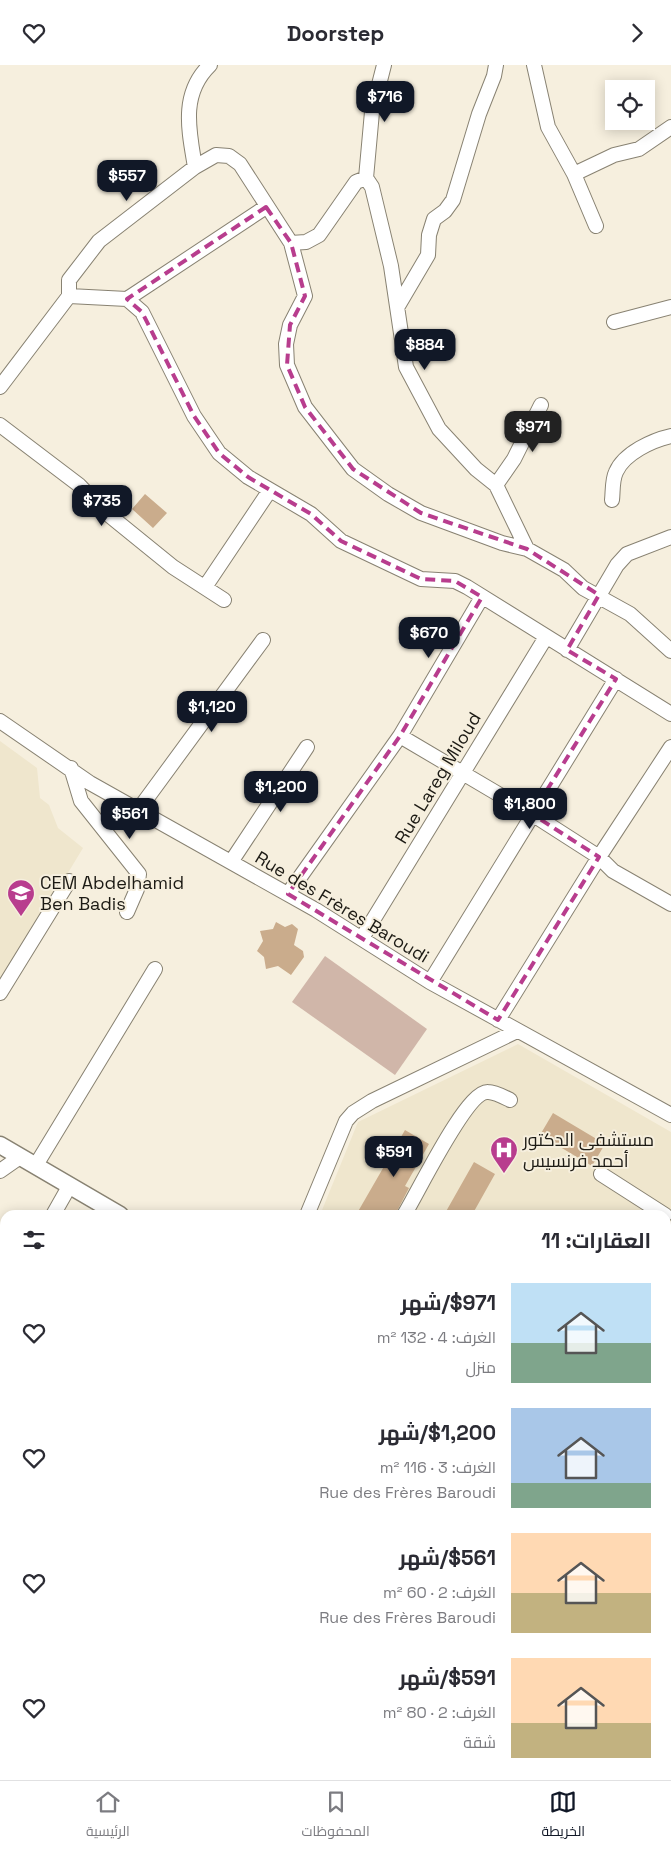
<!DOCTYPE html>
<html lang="ar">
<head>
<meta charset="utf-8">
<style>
	:root { --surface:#fff; --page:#f7f7f7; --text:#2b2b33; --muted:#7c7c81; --line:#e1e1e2; --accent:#111827 }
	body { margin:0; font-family:"Space Grotesk",Cairo,sans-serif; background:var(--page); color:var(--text); direction:rtl; height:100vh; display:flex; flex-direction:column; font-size:19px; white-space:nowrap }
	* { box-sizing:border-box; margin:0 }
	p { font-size:16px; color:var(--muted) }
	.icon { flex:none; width:28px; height:28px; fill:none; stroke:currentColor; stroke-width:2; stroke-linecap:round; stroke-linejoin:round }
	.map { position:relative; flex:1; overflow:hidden; direction:ltr }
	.details { position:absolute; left:0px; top:1145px; width:671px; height:570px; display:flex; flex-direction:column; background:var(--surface); border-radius:15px 15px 0 0; box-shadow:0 2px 12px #0003; direction:rtl }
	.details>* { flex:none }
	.buttons { position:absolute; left:605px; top:15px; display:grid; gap:10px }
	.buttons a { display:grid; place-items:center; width:50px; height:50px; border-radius:0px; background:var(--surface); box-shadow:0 2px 12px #0003; font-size:25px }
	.price { position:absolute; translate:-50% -42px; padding:0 11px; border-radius:10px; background:var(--accent); color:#fff; font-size:16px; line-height:32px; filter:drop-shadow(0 1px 2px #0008) }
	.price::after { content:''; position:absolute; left:50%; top:30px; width:15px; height:11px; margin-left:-8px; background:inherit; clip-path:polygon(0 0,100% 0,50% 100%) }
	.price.current { background:#222; color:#fff }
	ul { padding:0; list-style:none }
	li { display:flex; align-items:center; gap:15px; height:125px; padding:0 20px }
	li span { display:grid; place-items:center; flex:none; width:140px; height:100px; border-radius:0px; color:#555 }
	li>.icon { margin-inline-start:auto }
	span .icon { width:60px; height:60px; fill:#fffc; stroke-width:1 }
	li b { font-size:21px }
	h2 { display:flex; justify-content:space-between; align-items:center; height:60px; padding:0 20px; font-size:21px }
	header { display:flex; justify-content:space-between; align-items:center; height:65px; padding:0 20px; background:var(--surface); font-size:22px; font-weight:700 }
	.tabs { display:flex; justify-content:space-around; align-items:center; height:70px; border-top:1px solid var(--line); background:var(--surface); font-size:14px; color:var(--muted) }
	.tabs a { display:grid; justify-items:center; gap:2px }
	.tabs .current { color:var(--accent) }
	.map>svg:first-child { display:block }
	.built { fill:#efe6cd }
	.green { fill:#d0b6a9 }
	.building { fill:#caac8c }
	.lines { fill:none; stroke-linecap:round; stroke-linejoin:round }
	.minor-casing { stroke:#888272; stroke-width:16 }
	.major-casing { stroke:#888272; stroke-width:19 }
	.path { stroke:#a6a194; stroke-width:2.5; stroke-dasharray:1 4; stroke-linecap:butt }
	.minor { stroke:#fff; stroke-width:14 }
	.major { stroke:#fff; stroke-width:16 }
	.marked { fill:none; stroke:#b83d8e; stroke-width:4; stroke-dasharray:10 6; stroke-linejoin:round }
	.labels { text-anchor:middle; stroke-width:4; stroke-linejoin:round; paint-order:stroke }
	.street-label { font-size:18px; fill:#1c1a14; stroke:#f6efde }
	.poi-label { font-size:18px; fill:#1c1a14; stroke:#f6efde; text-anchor:start }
</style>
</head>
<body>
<header><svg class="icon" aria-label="forward" viewBox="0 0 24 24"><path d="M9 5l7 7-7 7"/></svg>Doorstep<svg class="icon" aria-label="heart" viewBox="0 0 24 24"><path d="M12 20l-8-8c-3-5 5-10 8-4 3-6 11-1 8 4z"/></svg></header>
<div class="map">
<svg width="671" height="1715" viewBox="0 0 671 1715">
	<rect width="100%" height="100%" fill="#f6efde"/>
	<path class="built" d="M0,676L37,703L40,733L49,740L58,763L83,783L0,920Z
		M518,979L671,1067V1452L666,1449V1150H320L358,1057Z"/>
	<path class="green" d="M325,891L427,964L395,1010L292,937Z"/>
	<path class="building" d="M145,429L167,448L153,463L132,444Z
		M276,857L285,862L292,859L298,864L294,880L303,886L304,892L291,910L278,901L266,904L264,892L257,886L263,876L260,866L273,864Z
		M553,1048L605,1079L592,1101L540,1070Z
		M405,1065L429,1079L405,1121L409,1123L395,1150H356Z
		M474,1097L495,1109L472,1150H444Z"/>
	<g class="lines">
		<g class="minor-casing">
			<path id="minor" d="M384,0L372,47L366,113L372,122L391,201L406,302L439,364L476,404L496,420L527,484
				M534,0L548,62L574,109L596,161
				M195,102C189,66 180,29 210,0
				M574,109L614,90L639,84L671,62
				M291,178L306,177L319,170L356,117L366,113
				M69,231V215L99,176L195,102L216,90L229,91L240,99L291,178L305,231L290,260L286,279L287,300L305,342L353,404L388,429L421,448L502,478L527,484L564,505L583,523L630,549L671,586
				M69,231L127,234L142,247L194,351L219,388L248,412L311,449L341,476L421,514L455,516L467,522L671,649
				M127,234L266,142
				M398,241L428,190L429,170L434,154L445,146L453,135L479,49L494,11L496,0
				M614,257L671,242
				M0,322L69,231
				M0,360L79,420L104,446L173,502L224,535
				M496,420L514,394L541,340
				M612,435C613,427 612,415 616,407C624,388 653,375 671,371
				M205,522L270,425
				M567,585L617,500L627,489L671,472
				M0,656L90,718L316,845L430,917L671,1050
				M400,671L532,749L599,792L613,806L671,839
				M71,703L81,736L139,809L137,824L127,847
				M139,744L263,575
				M231,797L307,682
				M288,829L400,671L482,532
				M362,873L546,572
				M430,917L616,614
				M0,928L69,816
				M498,955L599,792L671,682
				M36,1100L155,904
				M0,1106L20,1092
				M601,1109L665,1150
				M53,1150L70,1120
				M307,1150L346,1056L353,1048L372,1036L517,966
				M404,1150C417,1130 466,1026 488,1027C495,1027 504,1032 510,1035
				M666,1205L671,1197
				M0,1242L5,1233
				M0,1267L5,1270
				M0,1351L5,1354
				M0,1427L5,1430
				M666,1460L671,1452
				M0,1659L5,1657
				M666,1695L671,1694
				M107,1710L114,1715
				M37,1715L39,1710
				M643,1715L644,1710"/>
		</g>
		<g class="major-casing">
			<path id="major" d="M0,1080L120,1150
				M666,1475L671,1478"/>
		</g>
		<path class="path" d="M615,1710L630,1714"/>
		<use href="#minor" class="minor"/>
		<use href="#major" class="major"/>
	</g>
	<path class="marked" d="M266,142L291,178L305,231L290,260L287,300L305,342L353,404L421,448L527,484L599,530L567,585L616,614L532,749L599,792L498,955L288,829L400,671L482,532L455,516L421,514L341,476L311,449L248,412L219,388L194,351L142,247L127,234Z"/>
	<defs>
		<g id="school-pin" transform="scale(1.4375)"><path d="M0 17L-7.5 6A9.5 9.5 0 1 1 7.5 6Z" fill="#b83d8e" stroke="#f6efde"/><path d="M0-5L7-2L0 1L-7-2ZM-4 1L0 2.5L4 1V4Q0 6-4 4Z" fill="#fff"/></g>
		<g id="hospital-pin" transform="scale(1.4375)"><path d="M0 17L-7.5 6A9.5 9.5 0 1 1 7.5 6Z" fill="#b83d8e" stroke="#f6efde"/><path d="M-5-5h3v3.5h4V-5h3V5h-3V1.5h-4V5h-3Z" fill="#fff"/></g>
	</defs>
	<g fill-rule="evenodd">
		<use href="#school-pin" x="21" y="828"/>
		<use href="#hospital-pin" x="504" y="1085"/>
	</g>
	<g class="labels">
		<g class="street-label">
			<text transform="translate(438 713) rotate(-59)" y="6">Rue Lareg Miloud</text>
			<text transform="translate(342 842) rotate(31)" y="6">Rue des Frères Baroudi</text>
		</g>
		<g class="poi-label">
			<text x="40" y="824">CEM Abdelhamid<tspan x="40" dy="21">Ben Badis</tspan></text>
			<text x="523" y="1081">مستشفى الدكتور<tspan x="523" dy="21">أحمد فرنسيس</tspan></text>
		</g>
	</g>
</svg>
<div class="buttons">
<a><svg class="icon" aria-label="locate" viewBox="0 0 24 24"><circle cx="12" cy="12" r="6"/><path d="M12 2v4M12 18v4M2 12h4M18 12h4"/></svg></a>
</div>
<b class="price" style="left:385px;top:58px">$716</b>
<b class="price" style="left:127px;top:137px">$557</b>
<b class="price" style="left:425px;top:306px">$884</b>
<b class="price current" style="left:533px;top:388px">$971</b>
<b class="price" style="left:102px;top:462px">$735</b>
<b class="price" style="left:429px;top:594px">$670</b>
<b class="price" style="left:212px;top:668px">$1,120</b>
<b class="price" style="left:281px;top:748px">$1,200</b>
<b class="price" style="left:530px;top:765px">$1,800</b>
<b class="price" style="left:130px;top:775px">$561</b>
<b class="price" style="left:394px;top:1113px">$591</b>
<section class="details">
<h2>العقارات: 11<svg class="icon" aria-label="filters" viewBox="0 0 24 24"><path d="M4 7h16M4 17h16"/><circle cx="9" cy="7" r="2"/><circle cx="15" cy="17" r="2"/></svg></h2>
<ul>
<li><span style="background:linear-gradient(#bfe0f5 60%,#7fa58c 0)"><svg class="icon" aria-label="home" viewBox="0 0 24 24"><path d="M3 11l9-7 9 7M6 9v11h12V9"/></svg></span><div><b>$971/شهر</b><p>الغرف: 4 · 132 m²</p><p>منزل</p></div><svg class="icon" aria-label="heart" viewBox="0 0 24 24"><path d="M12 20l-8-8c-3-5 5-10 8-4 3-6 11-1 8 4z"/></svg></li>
<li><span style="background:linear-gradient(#a9c7e8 75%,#7fa58c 0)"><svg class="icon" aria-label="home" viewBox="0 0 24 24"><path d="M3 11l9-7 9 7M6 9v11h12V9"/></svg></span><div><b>$1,200/شهر</b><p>الغرف: 3 · 116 m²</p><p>Rue des Frères Baroudi</p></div><svg class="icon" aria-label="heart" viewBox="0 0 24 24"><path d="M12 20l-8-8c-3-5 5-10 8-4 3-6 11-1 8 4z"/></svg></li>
<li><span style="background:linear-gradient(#ffd9b3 60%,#c2b280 0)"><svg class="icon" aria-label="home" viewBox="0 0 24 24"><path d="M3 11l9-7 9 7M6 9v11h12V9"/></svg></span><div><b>$561/شهر</b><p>الغرف: 2 · 60 m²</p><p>Rue des Frères Baroudi</p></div><svg class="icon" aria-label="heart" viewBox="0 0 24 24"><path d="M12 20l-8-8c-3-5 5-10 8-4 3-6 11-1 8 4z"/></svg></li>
<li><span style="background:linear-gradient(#ffd9b3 65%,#c2b280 0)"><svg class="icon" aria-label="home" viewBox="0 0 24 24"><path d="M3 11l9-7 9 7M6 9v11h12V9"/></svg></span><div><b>$591/شهر</b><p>الغرف: 2 · 80 m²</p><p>شقة</p></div><svg class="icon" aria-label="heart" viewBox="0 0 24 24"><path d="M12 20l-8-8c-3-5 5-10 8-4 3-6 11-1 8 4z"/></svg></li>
</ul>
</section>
</div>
<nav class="tabs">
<a class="current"><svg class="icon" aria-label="map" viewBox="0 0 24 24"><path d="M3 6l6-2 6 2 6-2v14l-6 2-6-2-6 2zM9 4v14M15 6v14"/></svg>الخريطة</a>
<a><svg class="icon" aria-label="saved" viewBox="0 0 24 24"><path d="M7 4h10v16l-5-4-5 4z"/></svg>المحفوظات</a>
<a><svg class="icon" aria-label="home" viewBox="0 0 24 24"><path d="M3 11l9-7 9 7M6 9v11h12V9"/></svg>الرئيسية</a>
</nav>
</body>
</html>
